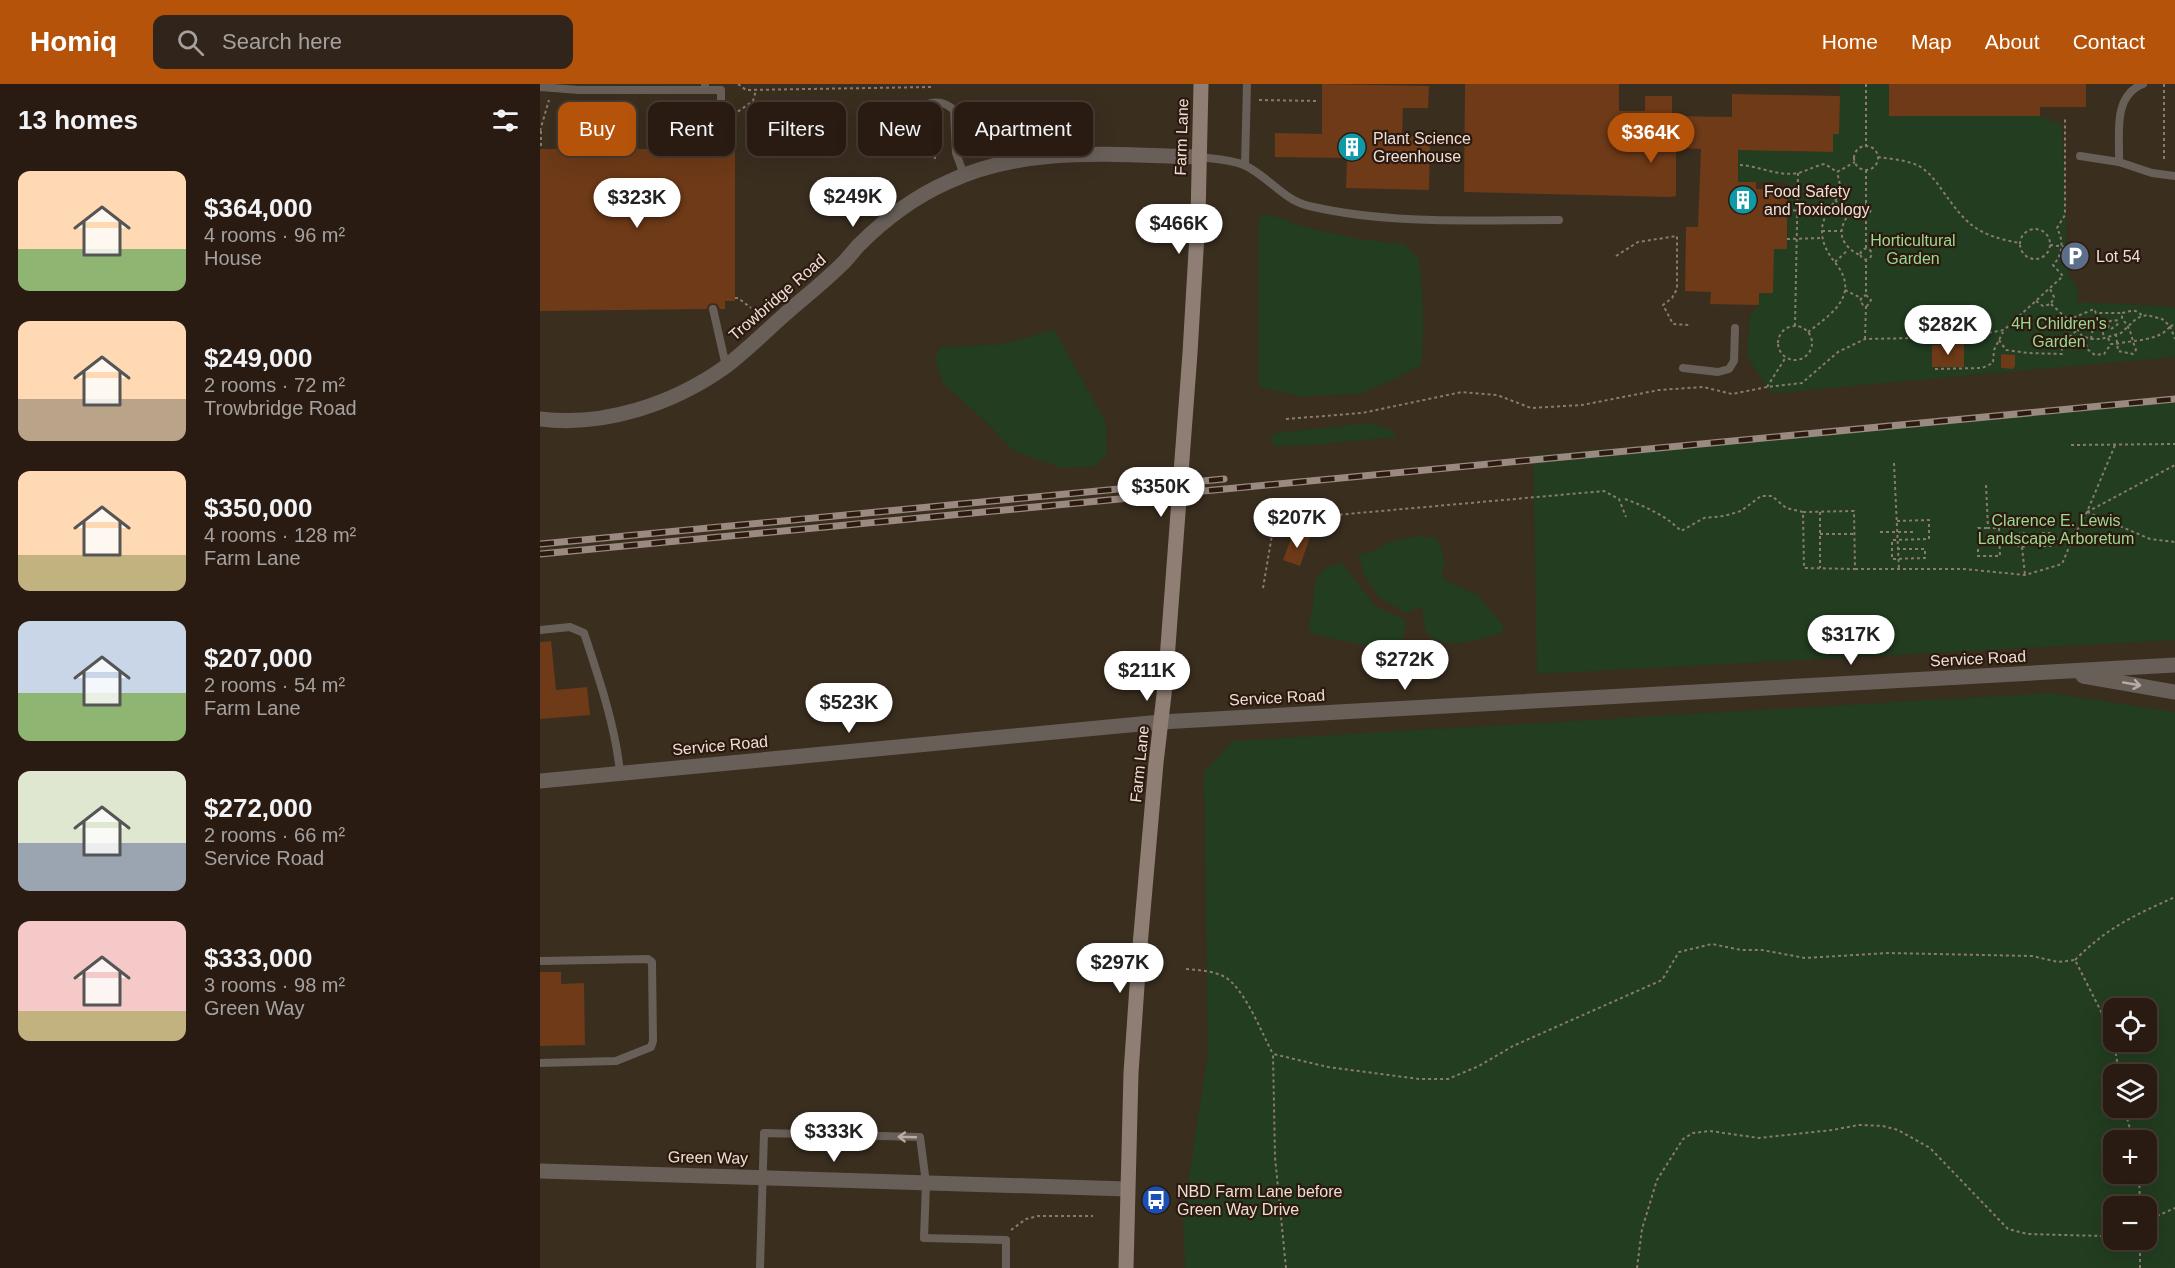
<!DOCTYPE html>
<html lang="en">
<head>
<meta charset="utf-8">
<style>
	:root { --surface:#291b12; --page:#31241b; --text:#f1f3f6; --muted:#a5a19f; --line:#453932; --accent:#b45309 }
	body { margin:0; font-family:Arial,sans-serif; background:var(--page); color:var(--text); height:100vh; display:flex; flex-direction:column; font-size:22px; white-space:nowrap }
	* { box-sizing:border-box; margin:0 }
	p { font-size:20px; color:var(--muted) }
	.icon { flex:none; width:33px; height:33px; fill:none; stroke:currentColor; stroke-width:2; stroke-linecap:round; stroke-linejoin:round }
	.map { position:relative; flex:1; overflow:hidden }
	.drawer { display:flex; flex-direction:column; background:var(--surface); width:540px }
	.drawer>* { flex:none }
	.guide { position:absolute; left:18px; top:18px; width:570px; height:54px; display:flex; gap:12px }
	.controls { position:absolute; left:1563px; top:914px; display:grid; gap:12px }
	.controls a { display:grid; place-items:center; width:54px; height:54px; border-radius:12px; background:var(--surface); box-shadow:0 6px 24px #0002,0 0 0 2px var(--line); font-size:30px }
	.price { position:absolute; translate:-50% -51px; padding:0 14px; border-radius:21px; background:#fff; color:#222; font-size:20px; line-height:39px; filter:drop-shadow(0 2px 3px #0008) }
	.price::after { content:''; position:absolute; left:50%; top:36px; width:18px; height:14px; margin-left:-9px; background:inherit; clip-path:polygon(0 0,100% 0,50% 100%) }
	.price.selected { background:var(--accent); color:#fff }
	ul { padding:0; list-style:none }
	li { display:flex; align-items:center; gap:18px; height:150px; padding:0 18px }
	li span { display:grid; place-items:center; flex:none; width:168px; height:120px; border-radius:12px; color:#555 }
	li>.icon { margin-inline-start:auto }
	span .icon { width:72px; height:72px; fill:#fffc; stroke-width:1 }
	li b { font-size:26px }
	h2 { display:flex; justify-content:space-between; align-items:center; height:72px; padding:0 18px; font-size:26px }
	.tag { padding:0 21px; border-radius:12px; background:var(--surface); box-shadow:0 6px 24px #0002,0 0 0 2px var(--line); font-size:21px; line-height:54px }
	.tag.selected { background:var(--accent); color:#fff }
	header { display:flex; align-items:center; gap:36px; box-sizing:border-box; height:84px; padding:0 30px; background:var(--accent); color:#fff }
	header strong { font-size:28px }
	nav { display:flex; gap:33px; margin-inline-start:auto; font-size:21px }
	.search { width:420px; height:54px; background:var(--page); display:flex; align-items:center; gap:15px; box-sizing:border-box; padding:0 21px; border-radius:12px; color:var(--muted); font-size:22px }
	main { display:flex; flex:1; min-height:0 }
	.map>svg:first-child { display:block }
	.education { fill:#3a2e1f; fill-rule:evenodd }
	.green { fill:#223d20; fill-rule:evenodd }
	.building { fill:#6e3a18 }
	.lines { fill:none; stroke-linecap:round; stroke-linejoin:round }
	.path { stroke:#8a7a70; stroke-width:2; stroke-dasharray:3 3; stroke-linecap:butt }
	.lane { stroke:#695f59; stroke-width:8 }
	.street { stroke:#695f59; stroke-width:15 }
	.secondary { stroke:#8e7e74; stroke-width:15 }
	.rail-casing { stroke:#9a8a81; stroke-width:7 }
	.rail { stroke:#2d1a0f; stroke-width:4.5; stroke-dasharray:14; stroke-linecap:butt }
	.oneway { stroke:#b8aca5 }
	.labels { text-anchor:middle; stroke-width:4.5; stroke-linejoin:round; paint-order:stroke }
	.street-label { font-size:16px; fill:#eddfd8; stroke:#2d1a0f }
	.poi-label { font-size:16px; fill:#eddfd8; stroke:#2d1a0f; text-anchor:start }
	.park-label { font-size:16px; fill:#9ad992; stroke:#2d1a0f }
</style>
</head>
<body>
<header>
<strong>Homiq</strong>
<div class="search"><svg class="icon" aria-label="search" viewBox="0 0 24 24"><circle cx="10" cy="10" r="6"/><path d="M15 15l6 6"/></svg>Search here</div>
<nav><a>Home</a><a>Map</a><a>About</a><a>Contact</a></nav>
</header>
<main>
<section class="drawer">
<h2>13 homes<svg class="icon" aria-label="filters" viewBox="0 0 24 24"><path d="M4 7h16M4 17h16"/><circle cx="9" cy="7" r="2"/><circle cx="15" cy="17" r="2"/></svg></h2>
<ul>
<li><span style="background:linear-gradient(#ffd9b3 65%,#8fb573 0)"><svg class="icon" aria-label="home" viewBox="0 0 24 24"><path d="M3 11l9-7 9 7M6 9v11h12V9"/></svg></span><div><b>$364,000</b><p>4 rooms · 96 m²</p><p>House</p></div></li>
<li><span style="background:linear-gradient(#ffd9b3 65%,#b9a48a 0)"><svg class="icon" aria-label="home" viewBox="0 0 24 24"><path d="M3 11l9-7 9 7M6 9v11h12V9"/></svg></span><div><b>$249,000</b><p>2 rooms · 72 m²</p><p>Trowbridge Road</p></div></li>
<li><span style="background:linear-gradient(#ffd9b3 70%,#c2b280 0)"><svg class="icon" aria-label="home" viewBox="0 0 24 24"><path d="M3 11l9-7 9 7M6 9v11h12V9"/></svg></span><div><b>$350,000</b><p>4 rooms · 128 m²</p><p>Farm Lane</p></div></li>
<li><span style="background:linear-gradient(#c9d6e8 60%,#8fb573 0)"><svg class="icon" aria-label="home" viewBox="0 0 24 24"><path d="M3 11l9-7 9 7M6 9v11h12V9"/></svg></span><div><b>$207,000</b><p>2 rooms · 54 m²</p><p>Farm Lane</p></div></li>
<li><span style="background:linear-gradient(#dfe7d0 60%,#9aa5b1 0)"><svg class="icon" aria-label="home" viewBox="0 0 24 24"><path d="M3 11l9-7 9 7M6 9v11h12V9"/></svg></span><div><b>$272,000</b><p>2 rooms · 66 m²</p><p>Service Road</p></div></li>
<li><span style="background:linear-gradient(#f6c9c9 75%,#c2b280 0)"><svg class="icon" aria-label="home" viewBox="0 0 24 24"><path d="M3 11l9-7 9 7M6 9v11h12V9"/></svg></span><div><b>$333,000</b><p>3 rooms · 98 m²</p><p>Green Way</p></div></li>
</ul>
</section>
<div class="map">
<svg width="1635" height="1184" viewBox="0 0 1635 1184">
	<rect width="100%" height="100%" fill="#372418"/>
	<path class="education" d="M0,0H1635V1184H0ZM1574,924H1606V957H1574ZM1574,990H1606V1023H1574ZM1574,1056H1606V1089H1574ZM1574,1122H1606V1155H1574Z"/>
	<path class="green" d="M1300,0H1349V32H1500L1522,41L1528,190L1538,206L1537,218L1635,223V273L1231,309L1207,272L1210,231L1219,221V209H1233L1234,165H1247L1248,98H1198V66L1293,68V50L1299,49Z
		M731,131L765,143L819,155L863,160L879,174C883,210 885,244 881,281L859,293L819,310L759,312L719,303V133Z
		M514,246L566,339L567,370L556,382L523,384L475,368L447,339L403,299L395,275L400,264L463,260Z
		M1635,319V556L997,590L993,371Z
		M830,339L854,347L856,353L768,361L735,362L730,355L736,349Z
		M878,452L896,454C905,467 905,477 902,491L906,496L938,511L964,543L962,549C944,554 897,570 886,547C883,540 883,530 882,523L865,529L839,513L824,491L818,471L831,468L849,458Z
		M802,479L835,522L863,535L866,540L863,555C835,568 800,556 772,549L768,541L772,528L775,498L783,485Z
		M1510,609L1635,628V1184H645L643,1131L668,969L664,688L693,657ZM1574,924H1606V957H1574ZM1574,990H1606V1023H1574ZM1574,1056H1606V1089H1574ZM1574,1122H1606V1155H1574Z"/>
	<path class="building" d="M782,0L889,2L888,24H863L862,52H890L889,106L806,104L807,74L735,73V49L782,50Z
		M925,0H1079V27H1105V12H1132V32L1192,33V10L1300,12L1299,50H1293V68L1198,66V98H1216V105L1247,106V165H1234L1233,209H1219V221L1170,220L1171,208L1145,207L1146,143H1158L1161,65L1136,64V112L1131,113L924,108Z
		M1349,0H1546V23H1500V32H1349Z
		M0,65H195V217H185V225H180L177,220L172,219L168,221L167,225L0,227Z
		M1424,260V283H1392V261Z
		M1461,270L1475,271V282L1473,285L1461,284Z
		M754,447L770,453L760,482L743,476Z
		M11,557L16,606L47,603L50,631L0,635V558Z
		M0,888H21V900L44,899L45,961L0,962Z"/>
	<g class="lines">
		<path class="path" d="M198,0L206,6L392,3
			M1326,0V63
			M1624,0V78
			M719,16L779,17
			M213,17L230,30
			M393,30L395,76
			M193,31L213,17L216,6
			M0,47L9,16
			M1,47V65
			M1314 74a12 12 0 1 1 24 0a12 12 0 1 1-24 0Z
			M181,65L182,59L193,48V45
			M1338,73C1351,75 1367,76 1379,82C1388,87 1396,97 1402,106C1427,141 1436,151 1480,159
			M1200,81C1219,82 1239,93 1258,89C1267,87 1274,82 1285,80L1297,88L1315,78
			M1326,86V120L1331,125L1330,128L1326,131L1322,129L1320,125L1322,121L1326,120
			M1295,116L1309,130
			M1321,124L1309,130C1295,149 1302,162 1321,172
			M1247,126L1286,128
			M1326,131V165
			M1480 160a15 15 0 1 1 30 0a15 15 0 1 1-30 0Z
			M1282,147H1302
			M1247,155L1283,154
			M1510,161L1536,164
			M1320.5 170a5.5 5.5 0 1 1 11 0a5.5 5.5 0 1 1-11 0Z
			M1076,172L1098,158L1137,152V205L1132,214L1123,221L1133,240L1149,241
			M1326,175V211L1331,216L1327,222L1323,221L1320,217L1322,213L1326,211
			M1295,178L1308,166
			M1305,206L1321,214
			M195,214H198L211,224
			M1496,217L1503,222L1511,220L1514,213L1510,205
			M1511,220L1536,243L1542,252L1551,255H1561L1581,249L1597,234L1607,231L1622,235L1630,242L1635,241
			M1528,236L1554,225L1556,229H1582
			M1255,242L1258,89
			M1630,242L1635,255
			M1238 259a17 17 0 1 1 34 0a17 17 0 1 1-34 0Z
			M1568,244L1570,237L1579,236
			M1571,245L1577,241L1579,237
			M1536,247L1527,255L1534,262H1546
			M1268,248C1290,231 1320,212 1297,181C1289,171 1282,161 1282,147C1282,130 1295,121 1301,105L1297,88
			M1576,250L1578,267L1593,270L1596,266C1591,254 1592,245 1582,235V229C1591,227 1596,224 1602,232
			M1545,254L1547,265L1555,271L1564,270L1571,260
			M1568,254L1571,260H1576C1592,256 1621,257 1630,242
			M1325,255L1326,222
			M1551,255L1553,245L1557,243L1562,244L1564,254
			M1459,256L1466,266L1488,269L1522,270V261L1527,255
			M1395,285L1442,284L1453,279L1454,266L1463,248
			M1227,303L1246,273
			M746,335L822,329L922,308L957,311L991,324L1042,321L1119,306L1163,303L1192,310L1227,303L1262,299L1298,268L1325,255L1425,253L1464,246L1523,192L1513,181C1523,170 1524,158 1517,144L1525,131V35
			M1531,361L1635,360
			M1354,379L1359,486
			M1446,401L1448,444H1459L1460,472H1438V444H1448
			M1085,415C1106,423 1125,431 1141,447L1164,434L1184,432L1201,427L1221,412H1232L1246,424L1263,428L1264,484L1315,485L1314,427L1263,428
			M1280,428V484
			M1547,428L1635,381
			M1547,428L1610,455L1635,458
			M1357,437L1389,436V455L1352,456V475L1385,474V465H1359
			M1340,448H1376
			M1475 456a7 7 0 1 1 14 0a7 7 0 1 1-14 0Z
			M1280,450H1313
			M1511,455V462H1502L1501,449H1510L1511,455L1533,454
			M1489,456L1501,455
			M1460,457L1475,456
			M1482,463L1485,491
			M1315,485H1424L1485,491L1522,480L1533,454L1547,428L1575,361
			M723,504L734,439L785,432L1064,407L1079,415L1086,433
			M1535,876C1568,843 1593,832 1635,813
			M646,885C659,886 672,887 683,892C704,902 722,950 733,970
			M1574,957L1579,990
			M1584,1023L1593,1056
			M1599,1089L1600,1122
			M1606,1137L1635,1124
			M471,1146L486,1135L498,1132H553
			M746,1184L735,1073L733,970L788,983L879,995H908L939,982L973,962L1122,896L1139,868L1172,860L1201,866H1222L1265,874L1348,869L1492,872L1518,878L1535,876L1574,953
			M1097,1184L1102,1145L1117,1096L1143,1055L1153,1049L1170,1047L1219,1054L1292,1046L1319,1041L1343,1042L1358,1046L1390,1064L1468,1145L1487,1150L1563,1152L1574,1148
			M1600,1184V1155"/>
		<path class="lane" d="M1603,0C1572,12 1580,51 1579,78L1612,89L1635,92
			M0,3L39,6H165V0
			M165,6H181V42
			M363,27C381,24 397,10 414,26L416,69L424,91
			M1540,72L1579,78
			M659,73C674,75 689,75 704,81C727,91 743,116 769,122C851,141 937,136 1019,136
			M705,81L707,0
			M173,225L186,282
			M1143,284L1178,288L1189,285L1194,277L1195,244
			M0,546L30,543L44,549C59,594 75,641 80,688
			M0,877L108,875L112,878L113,957L111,963L76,977L0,979
			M220,1184L224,1049L380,1053L386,1099L384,1154L466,1156V1184"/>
		<path class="street" d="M0,335C64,343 133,320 185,283C205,268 224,249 243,232C262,215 283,199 301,181C308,175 313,167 319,161C345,135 374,113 408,98C487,61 574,71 659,73
			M1543,592L1635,608
			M0,697L621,638L1635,581
			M0,1087L587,1105"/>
		<path class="secondary" d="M586,1184L591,989L599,873L616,679L625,602L650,269L658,133L661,0"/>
		<g class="rail-casing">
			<path id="rail" d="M0,460L684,395
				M0,470L1635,315"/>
		</g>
		<use href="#rail" class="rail"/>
	</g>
	<defs><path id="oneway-shaft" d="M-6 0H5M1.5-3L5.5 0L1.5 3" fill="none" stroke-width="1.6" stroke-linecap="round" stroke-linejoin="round" transform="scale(1.5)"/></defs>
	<g class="oneway">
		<use href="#oneway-shaft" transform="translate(1592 600) rotate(10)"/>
		<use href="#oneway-shaft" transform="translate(367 1053) rotate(-178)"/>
	</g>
	<defs>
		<g id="building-disc" transform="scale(1.5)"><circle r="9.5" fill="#0f9aa8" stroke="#2d1a0f"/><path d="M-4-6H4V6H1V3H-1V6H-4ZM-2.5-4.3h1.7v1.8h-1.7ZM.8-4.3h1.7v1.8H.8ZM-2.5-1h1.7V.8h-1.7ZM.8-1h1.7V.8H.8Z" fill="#fff"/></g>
		<g id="parking-disc" transform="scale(1.5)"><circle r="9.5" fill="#5c6f8a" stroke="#2d1a0f"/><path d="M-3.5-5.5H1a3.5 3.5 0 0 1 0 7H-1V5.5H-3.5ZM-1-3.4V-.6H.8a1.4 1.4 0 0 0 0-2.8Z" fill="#fff"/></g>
		<g id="bus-disc" transform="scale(1.5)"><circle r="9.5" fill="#1a4fb4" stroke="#2d1a0f"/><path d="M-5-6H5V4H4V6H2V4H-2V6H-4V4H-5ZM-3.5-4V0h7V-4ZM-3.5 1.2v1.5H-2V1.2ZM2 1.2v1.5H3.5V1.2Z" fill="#fff"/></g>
	</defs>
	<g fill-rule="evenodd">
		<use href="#building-disc" x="812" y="63"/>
		<use href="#building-disc" x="1203" y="116"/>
		<use href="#parking-disc" x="1535" y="172"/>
		<use href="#bus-disc" x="616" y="1116"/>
	</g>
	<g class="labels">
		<g class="street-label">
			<text transform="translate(641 53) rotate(-88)" y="6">Farm Lane</text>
			<text transform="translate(237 213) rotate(-41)" y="6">Trowbridge Road</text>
			<text transform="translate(1438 574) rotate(-3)" y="6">Service Road</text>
			<text transform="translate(737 613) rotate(-3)" y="6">Service Road</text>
			<text transform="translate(180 661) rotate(-5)" y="6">Service Road</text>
			<text transform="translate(599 680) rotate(-84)" y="6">Farm Lane</text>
			<text transform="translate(168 1073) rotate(1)" y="6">Green Way</text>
		</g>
		<g class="poi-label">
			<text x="833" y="60">Plant Science<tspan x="833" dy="18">Greenhouse</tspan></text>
			<text x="1224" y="113">Food Safety<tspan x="1224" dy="18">and Toxicology</tspan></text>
			<text x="1556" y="178">Lot 54</text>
			<text x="637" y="1113">NBD Farm Lane before<tspan x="637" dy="18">Green Way Drive</tspan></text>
		</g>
		<g class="park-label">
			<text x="1373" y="162">Horticultural<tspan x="1373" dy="18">Garden</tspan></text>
			<text x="1519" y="245">4H Children's<tspan x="1519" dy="18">Garden</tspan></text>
			<text x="1516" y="442">Clarence E. Lewis<tspan x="1516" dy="18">Landscape Arboretum</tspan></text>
		</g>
	</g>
</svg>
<div class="controls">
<a><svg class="icon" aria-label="locate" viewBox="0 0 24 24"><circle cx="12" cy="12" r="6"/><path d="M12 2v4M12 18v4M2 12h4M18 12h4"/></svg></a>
<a><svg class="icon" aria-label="layers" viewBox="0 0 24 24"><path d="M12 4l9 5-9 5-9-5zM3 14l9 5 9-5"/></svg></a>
<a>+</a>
<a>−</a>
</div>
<b class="price selected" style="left:1111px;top:80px">$364K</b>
<b class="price" style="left:313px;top:144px">$249K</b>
<b class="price" style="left:97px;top:145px">$323K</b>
<b class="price" style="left:639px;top:171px">$466K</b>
<b class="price" style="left:1408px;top:272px">$282K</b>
<b class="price" style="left:621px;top:434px">$350K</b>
<b class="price" style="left:757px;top:465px">$207K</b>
<b class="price" style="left:1311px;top:582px">$317K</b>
<b class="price" style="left:865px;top:607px">$272K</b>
<b class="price" style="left:607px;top:618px">$211K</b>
<b class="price" style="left:309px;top:650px">$523K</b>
<b class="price" style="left:580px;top:910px">$297K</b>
<b class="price" style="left:294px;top:1079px">$333K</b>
<div class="guide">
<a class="tag selected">Buy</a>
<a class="tag">Rent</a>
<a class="tag">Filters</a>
<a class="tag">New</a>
<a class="tag">Apartment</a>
</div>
</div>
</main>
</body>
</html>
